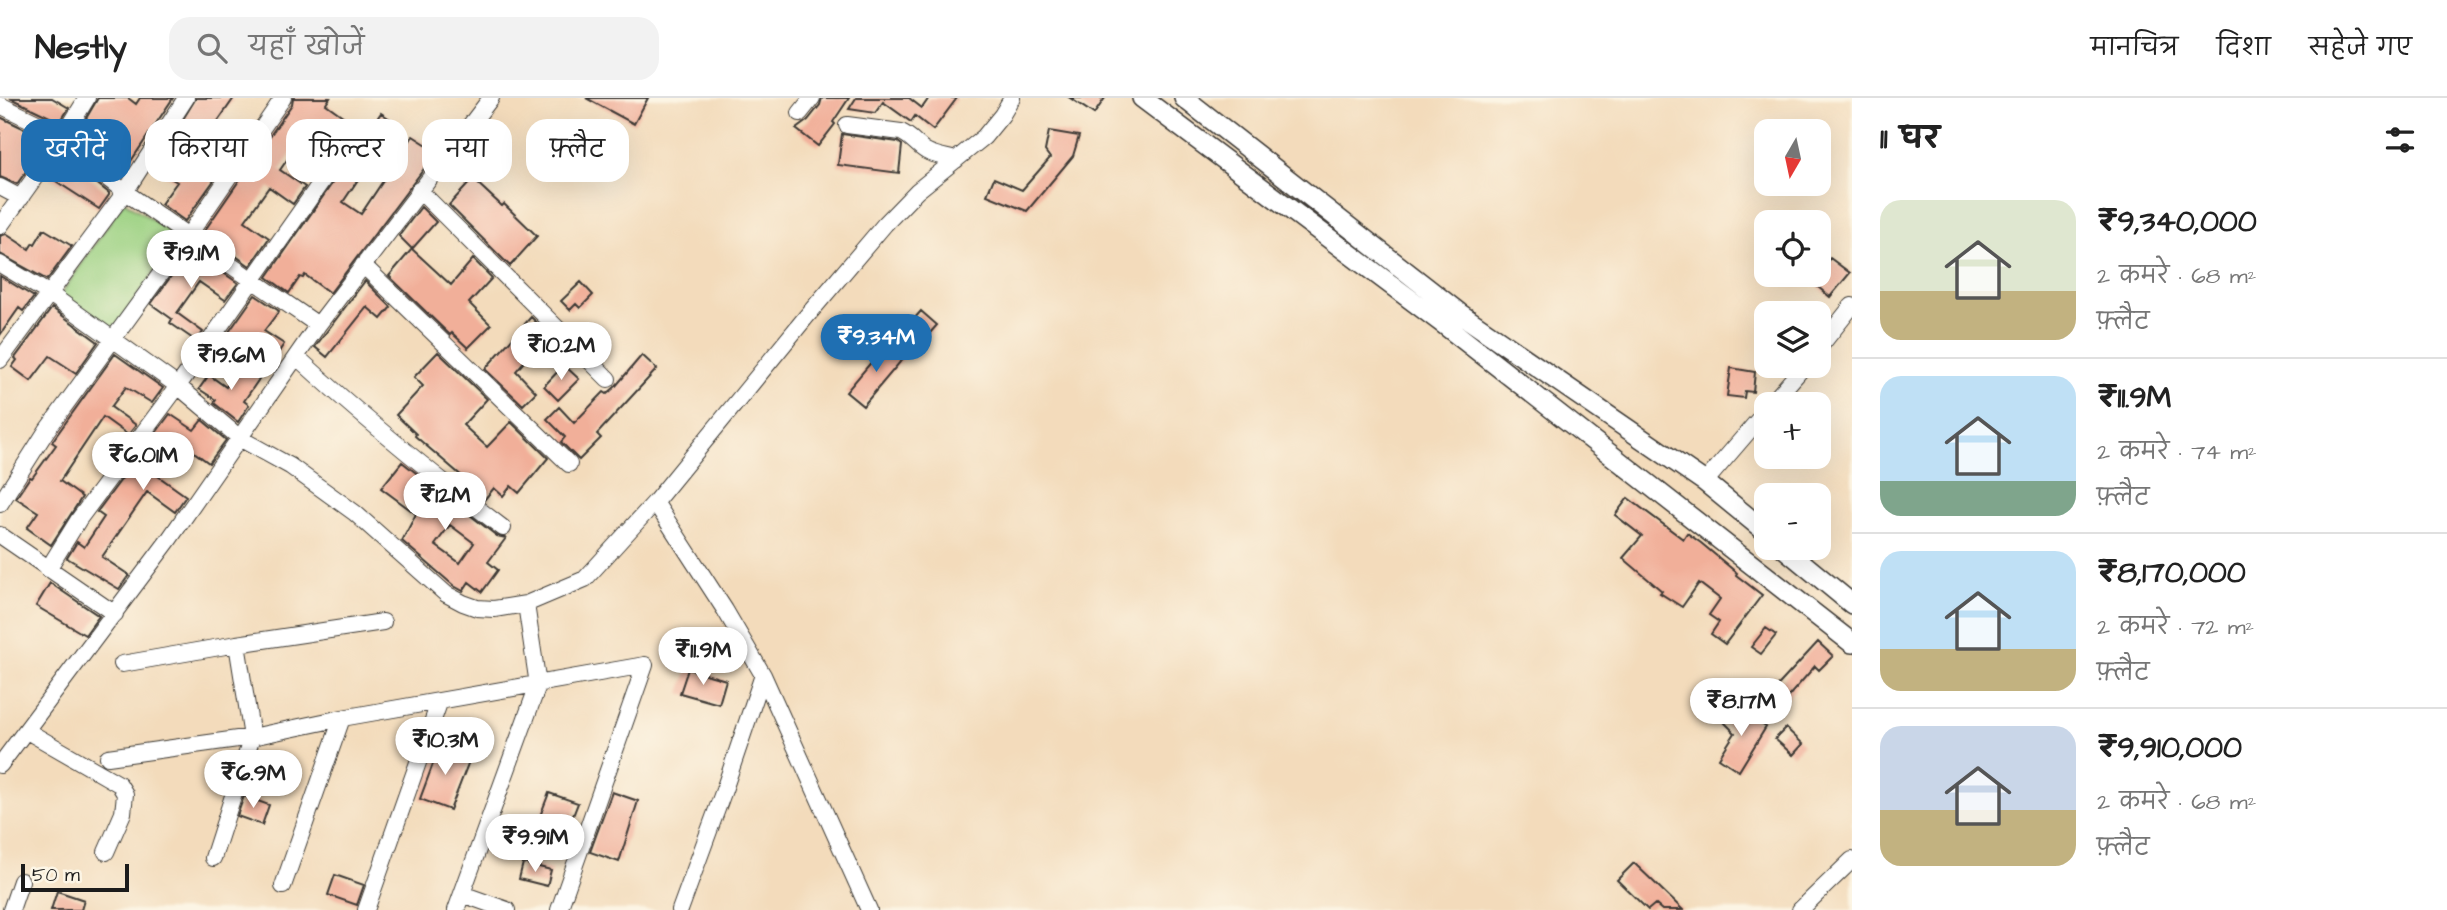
<!DOCTYPE html>
<html lang="hi">
<head>
<meta charset="utf-8">
<style>
	:root { --surface:#fff; --page:#f2f2f2; --text:#222; --muted:#767676; --line:#e0e0e0; --accent:#1f6fb2 }
	body { margin:0; font-family:"Architects Daughter","Playpen Sans Deva",sans-serif; background:var(--page); color:var(--text); height:100vh; display:flex; flex-direction:column; font-size:26px; white-space:nowrap }
	* { box-sizing:border-box; margin:0 }
	p { font-size:23px; color:var(--muted) }
	.icon { flex:none; width:38px; height:38px; fill:none; stroke:currentColor; stroke-width:2; stroke-linecap:round; stroke-linejoin:round }
	.map { position:relative; flex:1; overflow:hidden }
	.sheet { display:flex; flex-direction:column; background:var(--surface); width:595px }
	.sheet>* { flex:none }
	.banner { position:absolute; left:21px; top:21px; width:665px; height:63px; display:flex; gap:14px }
	.needle { width:46px; rotate:189deg }
	.controls { position:absolute; left:1754px; top:21px; display:grid; gap:14px }
	.controls a { display:grid; place-items:center; width:77px; height:77px; border-radius:14px; background:var(--surface); box-shadow:0 7px 28px #0002; font-size:35px }
	.scale { position:absolute; left:21px; bottom:18px; width:108px; box-sizing:border-box; padding-left:7px; border:4px solid #1c1c1c; border-top:0; font-size:19px; line-height:24px; white-space:nowrap; color:#1c1c1c; -webkit-text-stroke:5px #fcf5e5; paint-order:stroke }
	.price { position:absolute; translate:-50% -60px; padding:0 16px; border-radius:24px; background:#fff; color:#222; font-size:23px; line-height:46px; filter:drop-shadow(0 2px 4px #0008) }
	.price::after { content:''; position:absolute; left:50%; top:42px; width:21px; height:16px; margin-left:-10px; background:inherit; clip-path:polygon(0 0,100% 0,50% 100%) }
	.price.selected { background:var(--accent); color:#fff }
	ul { padding:0; list-style:none }
	li { display:flex; align-items:center; gap:21px; height:175px; padding:0 28px }
	li+li { border-top:2px solid var(--line) }
	li span { display:grid; place-items:center; flex:none; width:196px; height:140px; border-radius:21px; color:#555 }
	li>.icon { margin-inline-start:auto }
	span .icon { width:84px; height:84px; fill:#fffc; stroke-width:1 }
	li b { font-size:30px }
	h2 { display:flex; justify-content:space-between; align-items:center; height:84px; padding:0 28px; font-size:30px }
	.chip { padding:0 24px; border-radius:21px; background:var(--surface); box-shadow:0 7px 28px #0002; font-size:24px; line-height:63px }
	.chip.selected { background:var(--accent); color:#fff }
	header { display:flex; align-items:center; gap:42px; box-sizing:border-box; height:98px; padding:0 35px; background:var(--surface); border-bottom:2px solid var(--line) }
	header strong { font-size:33px }
	nav { display:flex; gap:38px; margin-inline-start:auto; font-size:24px }
	.search { width:490px; height:63px; background:var(--page); display:flex; align-items:center; gap:18px; box-sizing:border-box; padding:0 24px; border-radius:21px; color:var(--muted); font-size:26px }
	main { display:flex; flex:1; min-height:0 }
	.map>svg:first-child { display:block }
	.green { fill:#9bd182; stroke:#5c764f; stroke-width:2 }
	.building { fill:#f1af99; fill-rule:evenodd }
	.lines { fill:none; stroke-linecap:round; stroke-linejoin:round }
	.minor-casing { stroke:#3c3934; stroke-width:18 }
	.major-casing { stroke:#3c3934; stroke-width:22 }
	.minor { stroke:#fff; stroke-width:16 }
	.major { stroke:#fff; stroke-width:19 }
</style>
</head>
<body>
<header>
<strong>Nestly</strong>
<div class="search"><svg class="icon" aria-label="search" viewBox="0 0 24 24"><circle cx="10" cy="10" r="6"/><path d="M15 15l6 6"/></svg>यहाँ खोजें</div>
<nav><a>मानचित्र</a><a>दिशा</a><a>सहेजे गए</a></nav>
</header>
<main>
<div class="map">
<svg width="1852" height="812" viewBox="0 0 1852 812">
	<rect width="100%" height="100%" fill="#fcf5e5"/>
	<filter id="ink" filterUnits="userSpaceOnUse"><feTurbulence type="fractalNoise" baseFrequency=".0143" numOctaves="2"/><feDisplacementMap in="SourceGraphic" scale="14" xChannelSelector="R" yChannelSelector="G"/><feConvolveMatrix kernelMatrix="1 2 1 2 8 2 1 2 1" color-interpolation-filters="sRGB"/></filter>
	<filter id="wash" filterUnits="userSpaceOnUse"><feTurbulence type="fractalNoise" baseFrequency=".00686" numOctaves="4" result="noise"/><feDisplacementMap in="SourceGraphic" scale="28" xChannelSelector="R" yChannelSelector="G"/><feGaussianBlur stdDeviation="1.57" result="paint"/><feColorMatrix in="noise" values="0 0 0 0 0 0 0 0 0 0 0 0 0 0 0 0 0 1.4 0 .05"/><feComposite in="paint" operator="in"/></filter>
	<g filter="url(#wash)">
		<rect width="100%" height="100%" fill="#f3dbbb"/>
		<path class="green" d="M124,103L178,139L113,235L59,199Z"/>
		<g id="blocks">
			<path class="building" d="M10,0H52L69,10L60,24Z
				M98,0H128L136,6L140,0H173L121,78L74,41Z
				M196,0H234L191,62L217,78L185,123L161,106L177,84L153,70Z
				M293,0H330L326,6L351,24L328,57L303,39L289,59L280,72L305,89L293,106L269,89L245,123L269,140L250,168L203,135L292,6Z
				M586,0H648L634,26Z
				M822,0H849L833,24L835,26L818,48L796,31L808,22L820,7Z
				M856,0H909L922,10L929,0H957L933,32L915,18L911,24L883,4L875,15L849,11Z
				M1070,0H1105L1094,16Z
				M381,15L396,25L343,104L361,116L413,38L435,52L423,72L330,195L305,177L303,180L300,179L289,195L267,179Z
				M0,19L48,42L17,86L0,79Z
				M1049,33L1079,38L1073,58L1027,113L987,97L994,80L1022,92L1050,60L1045,53Z
				M842,36L898,44L902,47L899,75L838,67Z
				M58,65L79,79L82,74L109,95V97L99,111L48,78Z
				M473,81L502,108L504,106L537,138L510,168L449,107Z
				M421,109L436,124L412,151L399,138Z
				M44,131L72,148L47,182L0,156V138L6,136L29,151L33,145L35,146Z
				M412,151L451,187L473,161L492,180L469,205L491,227L468,250L452,235L450,237L389,178Z
				M190,152L238,185L225,202L199,184L177,215L203,234L196,243L170,225L172,221L151,206Z
				M1830,160L1850,175L1830,199L1811,183Z
				M0,178L34,199L23,213L19,210L0,237Z
				M365,183L391,209L381,221L367,209L327,259L315,249Z
				M581,184L593,197L580,210L576,206L570,212L561,203Z
				M255,197L279,213L264,233L284,246L274,261L255,249L243,268L217,251Z
				M52,210L98,244L76,275L50,258L31,283L12,269L17,262L15,260Z
				M921,213L937,227L922,244L906,230Z
				M531,219L548,236L516,273L536,294L523,307L485,271Z
				M889,243L906,257L863,308L846,294Z
				M438,254L487,301L463,327L487,349L511,324L548,360L519,395L511,388L503,398L494,390L484,402L461,384L464,380L415,338L416,336L396,317L423,288L414,279Z
				M115,256L163,290L152,305L126,289L111,309L136,327L128,337L103,319L60,383L82,399L51,447L27,430L38,414L16,400L30,379L32,380L56,347L52,344L56,338Z
				M642,257L657,271L597,336L601,340L579,362L561,344L565,339L547,321L559,309L574,325L604,294L607,296L615,289Z
				M564,267L579,281L558,302L544,288Z
				M240,268L259,281L244,303L249,307L238,324L214,305L216,302L199,291L209,277L226,289Z
				M1731,270L1755,274L1753,294L1745,293L1744,300L1727,298Z
				M170,316L194,332L202,322L226,342L209,365L183,346L180,350L178,348L158,378L186,398L175,414L147,394L102,459L129,477L119,491L67,460L77,444L84,449L104,419L97,414Z
				M402,364L497,438L506,440L488,464L498,472L482,494L469,484L463,493L454,488L402,443L416,416L381,390ZM450,427L474,445L460,465L435,447Z
				M1628,400L1683,441L1687,435L1701,445L1737,475L1736,477L1762,497L1725,546L1711,536L1719,524L1709,517L1720,501L1699,485L1682,509L1660,495L1662,493L1623,460L1642,438L1615,417Z
				M50,485L99,518L85,537L36,508Z
				M1766,530L1776,537L1761,556L1751,549Z
				M1818,544L1833,558L1819,572L1815,568L1781,607L1770,596Z
				M688,571L726,582L719,606L680,595Z
				M1734,610L1766,629L1739,673L1719,660L1735,635L1722,622Z
				M1786,630L1803,646L1793,657L1775,641Z
				M440,647L471,658L450,712L420,701Z
				M612,694L638,703L619,764L590,754Z
				M549,695L578,705L562,746L533,736Z
				M244,698L269,707L262,727L237,718Z
				M523,765L551,772L547,788L519,781Z
				M1634,765L1683,812H1662L1655,806L1648,812L1617,782Z
				M335,777L364,787L357,807L328,797Z
				M57,793L84,802L81,812H51Z"/>
		</g>
	</g>
	<g filter="url(#ink)">
		<use href="#blocks" fill-opacity="0" stroke="#3c3934" stroke-width="2"/>
		<g class="lines">
			<g class="minor-casing">
				<path id="minor" d="M186,0L125,94L188,138L283,0
					M0,7L64,38
					M800,15L812,0
					M847,27L901,34C912,39 916,47 926,53C935,58 946,59 956,62
					M0,89L21,100
					M419,92L608,281
					M0,128L60,44L87,0
					M0,166L50,196L178,288L241,341L290,368L355,415L446,496L463,505L477,510L494,511L526,506L585,481L655,404L806,219L885,126L917,93L984,39L1002,17L1012,0
					M363,167L569,366
					M1818,251L1852,208
					M297,259C363,320 432,376 503,430
					M0,262L125,94L60,44
					M1771,306L1804,268
					M1705,384L1766,313
					M655,404L725,512L763,577L869,812
					M0,406L47,332L188,138L318,227
					M0,437L115,516
					M48,471L79,421L178,288L357,33
					M122,566L237,546L383,524
					M27,633L119,686L125,696L123,715L106,754
					M108,659L252,639L342,620L645,567L559,812
					M0,667L168,443L318,227L491,0
					M213,760L252,639L237,546
					M283,788L342,620
					M462,796L507,812
					M11,812L21,783
					M366,812L439,605
					M456,812L538,587L526,506
					M680,812L724,692L763,577
					M1800,812L1852,762"/>
			</g>
			<g class="major-casing">
				<path id="major" d="M1142,0L1446,228L1852,545
					M1184,0L1459,215L1705,384L1766,434
					M1784,450L1852,506"/>
			</g>
			<use href="#minor" class="minor"/>
			<use href="#major" class="major"/>
		</g>
	</g>
</svg>
<div class="controls">
<a><svg class="needle" viewBox="-14 -14 28 28"><path d="M0-13l5 13h-10z" fill="#e53935"/><path d="M0 13l5-13h-10z" fill="#767676"/></svg></a>
<a><svg class="icon" aria-label="locate" viewBox="0 0 24 24"><circle cx="12" cy="12" r="6"/><path d="M12 2v4M12 18v4M2 12h4M18 12h4"/></svg></a>
<a><svg class="icon" aria-label="layers" viewBox="0 0 24 24"><path d="M12 4l9 5-9 5-9-5zM3 14l9 5 9-5"/></svg></a>
<a>+</a>
<a>−</a>
</div>
<div class="scale">50 m</div>
<b class="price" style="left:191px;top:192px">₹19.1M</b>
<b class="price selected" style="left:876px;top:276px">₹9.34M</b>
<b class="price" style="left:561px;top:284px">₹10.2M</b>
<b class="price" style="left:231px;top:294px">₹19.6M</b>
<b class="price" style="left:143px;top:394px">₹6.01M</b>
<b class="price" style="left:445px;top:434px">₹12M</b>
<b class="price" style="left:703px;top:589px">₹11.9M</b>
<b class="price" style="left:1741px;top:640px">₹8.17M</b>
<b class="price" style="left:445px;top:679px">₹10.3M</b>
<b class="price" style="left:253px;top:712px">₹6.9M</b>
<b class="price" style="left:535px;top:776px">₹9.91M</b>
<div class="banner">
<a class="chip selected">खरीदें</a>
<a class="chip">किराया</a>
<a class="chip">फ़िल्टर</a>
<a class="chip">नया</a>
<a class="chip">फ़्लैट</a>
</div>
</div>
<section class="sheet">
<h2>11 घर<svg class="icon" aria-label="filters" viewBox="0 0 24 24"><path d="M4 7h16M4 17h16"/><circle cx="9" cy="7" r="2"/><circle cx="15" cy="17" r="2"/></svg></h2>
<ul>
<li><span style="background:linear-gradient(#dfe7d0 65%,#c2b280 0)"><svg class="icon" aria-label="home" viewBox="0 0 24 24"><path d="M3 11l9-7 9 7M6 9v11h12V9"/></svg></span><div><b>₹9,340,000</b><p>2 कमरे · 68 m²</p><p>फ़्लैट</p></div></li>
<li><span style="background:linear-gradient(#bfe0f5 75%,#7fa58c 0)"><svg class="icon" aria-label="home" viewBox="0 0 24 24"><path d="M3 11l9-7 9 7M6 9v11h12V9"/></svg></span><div><b>₹11.9M</b><p>2 कमरे · 74 m²</p><p>फ़्लैट</p></div></li>
<li><span style="background:linear-gradient(#bfe0f5 70%,#c2b280 0)"><svg class="icon" aria-label="home" viewBox="0 0 24 24"><path d="M3 11l9-7 9 7M6 9v11h12V9"/></svg></span><div><b>₹8,170,000</b><p>2 कमरे · 72 m²</p><p>फ़्लैट</p></div></li>
<li><span style="background:linear-gradient(#c9d6e8 60%,#c2b280 0)"><svg class="icon" aria-label="home" viewBox="0 0 24 24"><path d="M3 11l9-7 9 7M6 9v11h12V9"/></svg></span><div><b>₹9,910,000</b><p>2 कमरे · 68 m²</p><p>फ़्लैट</p></div></li>
</ul>
</section>
</main>
</body>
</html>
